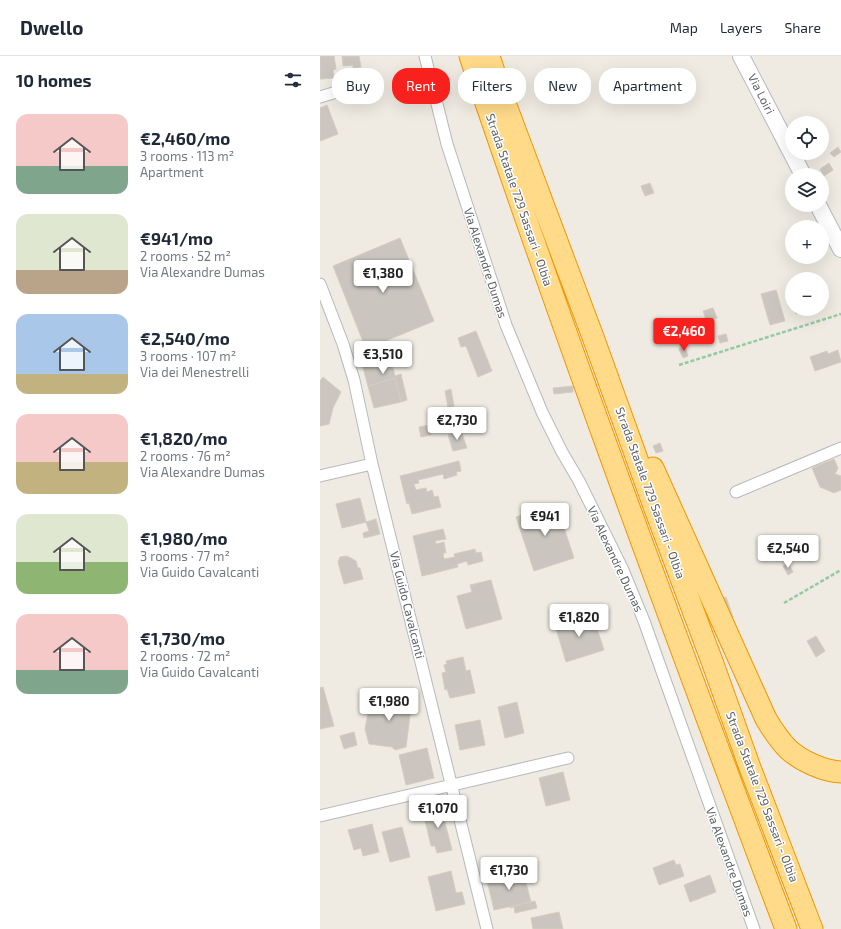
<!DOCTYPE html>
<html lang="en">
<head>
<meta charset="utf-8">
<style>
	:root { --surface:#fff; --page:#f2f2f3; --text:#1f2937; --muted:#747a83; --line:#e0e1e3; --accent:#f9211d }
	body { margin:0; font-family:"Exo 2",sans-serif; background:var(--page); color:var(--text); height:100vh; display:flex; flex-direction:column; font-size:15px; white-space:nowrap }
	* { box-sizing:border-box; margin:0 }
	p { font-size:13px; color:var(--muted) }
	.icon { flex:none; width:22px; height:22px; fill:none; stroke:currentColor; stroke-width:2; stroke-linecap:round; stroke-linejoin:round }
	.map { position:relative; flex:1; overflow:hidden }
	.side { display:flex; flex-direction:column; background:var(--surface); width:320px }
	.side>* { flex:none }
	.guide { position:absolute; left:12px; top:12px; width:380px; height:36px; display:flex; gap:8px }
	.tools { position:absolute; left:465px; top:60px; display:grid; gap:8px }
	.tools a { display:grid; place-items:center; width:44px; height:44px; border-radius:50%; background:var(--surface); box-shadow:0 4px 16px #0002; font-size:20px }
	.price { position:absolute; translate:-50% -34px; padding:0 9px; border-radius:4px; background:#fff; color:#222; font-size:13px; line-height:26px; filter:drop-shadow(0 1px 2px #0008) }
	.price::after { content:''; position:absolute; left:50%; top:24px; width:12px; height:9px; margin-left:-6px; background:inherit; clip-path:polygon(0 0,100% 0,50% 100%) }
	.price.current { background:var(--accent); color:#fff }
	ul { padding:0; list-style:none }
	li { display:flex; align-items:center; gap:12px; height:100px; padding:0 16px }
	li span { display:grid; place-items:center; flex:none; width:112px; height:80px; border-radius:12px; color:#555 }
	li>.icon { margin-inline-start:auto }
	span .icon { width:48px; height:48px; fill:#fffc; stroke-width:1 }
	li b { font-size:17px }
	h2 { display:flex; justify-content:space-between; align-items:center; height:48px; padding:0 16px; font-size:17px }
	.tag { padding:0 14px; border-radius:16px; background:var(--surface); box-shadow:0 4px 16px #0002; font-size:14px; line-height:36px }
	.tag.current { background:var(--accent); color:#fff }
	header { display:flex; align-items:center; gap:24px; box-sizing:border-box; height:56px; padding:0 20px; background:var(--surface); border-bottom:1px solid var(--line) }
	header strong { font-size:19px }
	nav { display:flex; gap:22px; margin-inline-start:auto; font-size:14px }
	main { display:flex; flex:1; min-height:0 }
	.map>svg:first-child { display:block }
	.building { fill:#cac6bf; stroke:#d4ccc0 }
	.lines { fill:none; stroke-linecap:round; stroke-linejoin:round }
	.street-casing { stroke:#b5b9be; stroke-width:13 }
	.secondary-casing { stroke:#b6bac0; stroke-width:18 }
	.highway-casing { stroke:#f19700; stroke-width:23 }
	.path { stroke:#94caa0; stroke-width:2.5; stroke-dasharray:4 2; stroke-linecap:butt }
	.street { stroke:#fff; stroke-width:11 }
	.secondary { stroke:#fff; stroke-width:16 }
	.highway { stroke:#ffda89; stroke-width:21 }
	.labels { text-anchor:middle; stroke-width:3; stroke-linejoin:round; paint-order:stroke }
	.street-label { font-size:12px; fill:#5a5f64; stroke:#fff }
</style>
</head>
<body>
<header>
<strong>Dwello</strong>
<nav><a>Map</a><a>Layers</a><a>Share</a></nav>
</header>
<main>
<section class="side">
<h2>10 homes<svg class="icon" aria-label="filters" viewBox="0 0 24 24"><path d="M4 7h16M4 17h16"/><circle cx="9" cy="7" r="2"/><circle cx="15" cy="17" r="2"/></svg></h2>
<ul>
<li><span style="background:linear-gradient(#f6c9c9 65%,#7fa58c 0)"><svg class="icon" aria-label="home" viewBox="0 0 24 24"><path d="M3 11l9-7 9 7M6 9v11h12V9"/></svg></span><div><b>€2,460/mo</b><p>3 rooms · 113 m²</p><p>Apartment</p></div></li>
<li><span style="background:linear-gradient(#dfe7d0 70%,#b9a48a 0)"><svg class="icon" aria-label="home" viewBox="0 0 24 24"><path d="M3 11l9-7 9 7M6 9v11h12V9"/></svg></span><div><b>€941/mo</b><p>2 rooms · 52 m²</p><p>Via Alexandre Dumas</p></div></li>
<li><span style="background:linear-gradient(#a9c7e8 75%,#c2b280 0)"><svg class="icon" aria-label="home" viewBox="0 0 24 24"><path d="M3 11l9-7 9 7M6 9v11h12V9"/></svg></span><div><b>€2,540/mo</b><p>3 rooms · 107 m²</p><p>Via dei Menestrelli</p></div></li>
<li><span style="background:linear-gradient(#f6c9c9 60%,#c2b280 0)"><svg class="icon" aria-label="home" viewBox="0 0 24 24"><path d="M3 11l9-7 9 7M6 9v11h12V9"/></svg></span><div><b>€1,820/mo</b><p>2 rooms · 76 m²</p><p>Via Alexandre Dumas</p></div></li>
<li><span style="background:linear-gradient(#dfe7d0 60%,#8fb573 0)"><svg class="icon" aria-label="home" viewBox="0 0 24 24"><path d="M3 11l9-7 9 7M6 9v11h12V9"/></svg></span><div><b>€1,980/mo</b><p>3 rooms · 77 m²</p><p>Via Guido Cavalcanti</p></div></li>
<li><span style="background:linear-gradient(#f6c9c9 70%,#7fa58c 0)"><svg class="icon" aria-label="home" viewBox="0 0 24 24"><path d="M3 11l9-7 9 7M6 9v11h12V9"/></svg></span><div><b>€1,730/mo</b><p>2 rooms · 72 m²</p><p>Via Guido Cavalcanti</p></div></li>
</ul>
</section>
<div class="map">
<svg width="521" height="873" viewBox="0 0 521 873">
	<rect width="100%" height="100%" fill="#efebe2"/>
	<path class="building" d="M0,0H14L16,13L13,14L14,22L0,23Z
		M22,0H39L41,11L33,12V9L23,10Z
		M7,49L18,78L0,85V52Z
		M518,91L521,96L514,101L510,97Z
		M509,107L513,114L504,120L500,113Z
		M330,127L334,137L325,140L321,130Z
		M80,182L114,265L46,293L13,210Z
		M456,234L465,265L450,269L441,238Z
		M393,252L397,262L387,266L383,255Z
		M474,253H493L476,258Z
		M156,275L172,315L158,321L146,290L141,291L138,282Z
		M406,278L408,285L400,287L398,280Z
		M365,291L368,300L363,302L359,293Z
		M518,294L521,306L495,315L490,301L507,295L508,298Z
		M70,301L75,320L81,318L87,344L81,346L75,322L48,330L42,308Z
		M3,321L21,336L13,352L9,368L0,370V325Z
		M75,322L81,346L54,352L48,330Z
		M253,330V336L234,338L233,332Z
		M131,333L134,350L128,351L125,335Z
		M110,369L111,379L101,381L99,371Z
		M141,375L147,392L133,395L128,379Z
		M340,387L343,395L336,397L333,390Z
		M514,403L518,412L515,418L521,420V434L514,437L500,431L492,412Z
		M139,405L141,415L136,416L137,419L124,423L123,418L98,424L99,427L94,428L96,434L106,432L107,436L112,434L114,441L118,440L121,451L92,458L89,447L87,448L80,420Z
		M40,442L46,466L22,472L16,448Z
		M236,447L254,502L214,515L196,461Z
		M56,463L60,478L44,482L43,477L49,475L46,466Z
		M123,473L126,483L115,485L116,488L124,486L126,497H123L124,503L135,501L134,498L155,493L156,497L161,496L163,505L148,509L147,505L137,508L138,511L102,520L93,480Z
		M27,500L36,505L38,512H40L43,523L24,528L18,506L20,501Z
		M468,507L473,516L468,519L463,510Z
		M171,524L182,563L146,573L137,540L152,536L150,529Z
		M406,541L413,561L404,565L396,545Z
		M272,557L284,594L246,606L235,569Z
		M496,580L505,595L496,601L487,585Z
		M143,601L146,615L150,614L155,637L130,642L127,633L125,634L122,617L126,616L124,609L127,608L126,605Z
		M3,631L14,670L0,673V632Z
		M62,638L92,644L86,691L75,694L72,691L49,688L45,673L49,652Z
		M197,646L204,677L185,682L178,651Z
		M160,664L165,689L140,694L135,669Z
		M34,676L37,689L24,693L20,680Z
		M107,692L114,722L86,729L79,699Z
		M243,716L250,744L226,750L219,722Z
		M120,747L132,794L117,797L115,790H111L104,760L111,759L109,750Z
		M52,768L59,796L43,800L41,792L34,794L28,774Z
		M82,771L90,801L70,806L62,776Z
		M354,804L356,809L360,808L364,820L339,829L333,812Z
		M131,815L136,837L142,836L145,848L116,855L108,821Z
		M203,815L211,846L174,854L167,824Z
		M390,819L396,836L370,846L364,829Z
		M215,845L217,852L195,857L194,851L190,852V851Z
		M239,856L243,873H213L211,862Z"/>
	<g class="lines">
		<g class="street-casing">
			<path id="street" d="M105,0L127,88L186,269L222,356L242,396L259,425L303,514L324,565L350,638L434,873
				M0,41L20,35
				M0,228L23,288L34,324L52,408L167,873
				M0,420L52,408
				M416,436L521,392
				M0,760L248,702"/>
		</g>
		<g class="secondary-casing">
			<path id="secondary" d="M421,0L483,119
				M498,149L521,193"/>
		</g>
		<g class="highway-casing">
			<path id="highway" d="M150,0C249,293 357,584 466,873
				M169,0L179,31L273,281L335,453L393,608L429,709L492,873
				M333,412L446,663C452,673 459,684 468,693C481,705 503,715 521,716"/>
		</g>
		<path class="path" d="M359,309L521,258
			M464,547L521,514"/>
		<use href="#street" class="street"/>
		<use href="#secondary" class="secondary"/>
		<use href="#highway" class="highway"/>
	</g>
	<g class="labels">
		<g class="street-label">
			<text transform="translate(441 38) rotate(63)" y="4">Via Loiri</text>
			<text transform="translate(199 144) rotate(71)" y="4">Strada Statale 729 Sassari - Olbia</text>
			<text transform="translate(165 207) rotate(72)" y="4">Via Alexandre Dumas</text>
			<text transform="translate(330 437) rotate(70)" y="4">Strada Statale 729 Sassari - Olbia</text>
			<text transform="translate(295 503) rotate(65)" y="4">Via Alexandre Dumas</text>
			<text transform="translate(87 549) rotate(76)" y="4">Via Guido Cavalcanti</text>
			<text transform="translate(442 741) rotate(69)" y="4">Strada Statale 729 Sassari - Olbia</text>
			<text transform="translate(409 806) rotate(70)" y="4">Via Alexandre Dumas</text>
		</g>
	</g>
</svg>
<div class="tools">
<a><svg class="icon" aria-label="locate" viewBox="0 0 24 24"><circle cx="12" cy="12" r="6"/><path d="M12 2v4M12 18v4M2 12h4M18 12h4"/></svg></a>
<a><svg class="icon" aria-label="layers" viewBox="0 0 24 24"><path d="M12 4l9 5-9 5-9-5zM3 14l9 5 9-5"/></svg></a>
<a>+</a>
<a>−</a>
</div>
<b class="price" style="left:63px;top:238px">€1,380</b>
<b class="price current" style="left:364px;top:296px">€2,460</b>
<b class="price" style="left:63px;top:319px">€3,510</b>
<b class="price" style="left:137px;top:385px">€2,730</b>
<b class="price" style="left:225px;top:481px">€941</b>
<b class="price" style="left:468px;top:513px">€2,540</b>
<b class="price" style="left:259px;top:582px">€1,820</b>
<b class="price" style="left:69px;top:666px">€1,980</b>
<b class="price" style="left:118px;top:773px">€1,070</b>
<b class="price" style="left:189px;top:835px">€1,730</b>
<div class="guide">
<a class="tag">Buy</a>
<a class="tag current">Rent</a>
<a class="tag">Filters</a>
<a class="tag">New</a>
<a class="tag">Apartment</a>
</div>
</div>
</main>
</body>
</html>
